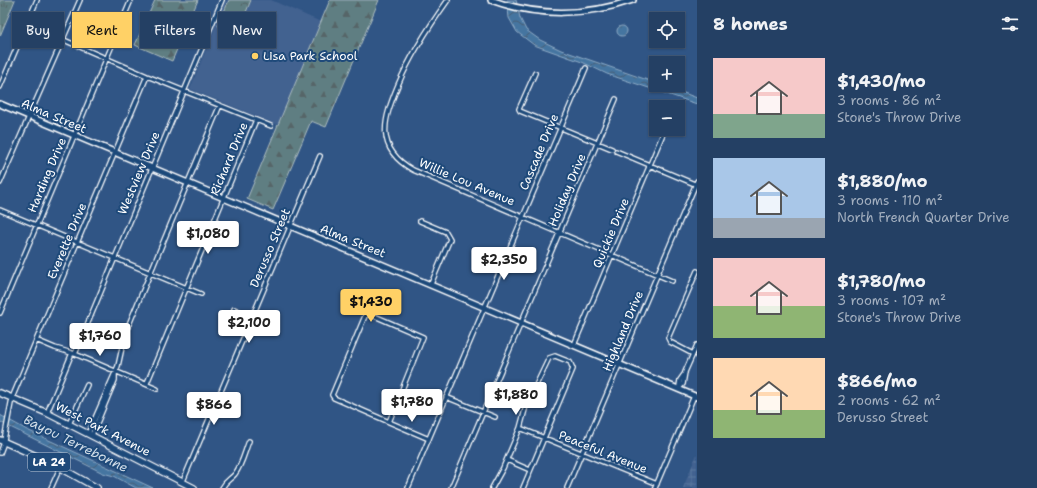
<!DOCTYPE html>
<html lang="en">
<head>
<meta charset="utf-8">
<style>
	:root { --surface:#244064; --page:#2c476a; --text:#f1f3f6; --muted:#a3afbf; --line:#415978; --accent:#ffd166 }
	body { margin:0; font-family:"Shantell Sans",sans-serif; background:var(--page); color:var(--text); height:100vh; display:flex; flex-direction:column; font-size:15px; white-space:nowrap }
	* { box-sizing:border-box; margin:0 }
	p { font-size:13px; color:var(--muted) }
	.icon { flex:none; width:22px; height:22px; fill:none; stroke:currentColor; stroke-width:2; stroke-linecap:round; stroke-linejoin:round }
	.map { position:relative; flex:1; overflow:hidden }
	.details { display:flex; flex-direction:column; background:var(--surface); width:340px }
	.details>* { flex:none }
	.banner { position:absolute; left:12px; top:12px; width:380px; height:36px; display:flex; gap:8px }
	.controls { position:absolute; left:649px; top:12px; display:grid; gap:8px }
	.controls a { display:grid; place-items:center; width:36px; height:36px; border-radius:0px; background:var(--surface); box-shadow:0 1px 3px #0004,0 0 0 1px var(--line); font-size:20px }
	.price { position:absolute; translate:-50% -34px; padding:0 9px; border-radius:4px; background:#fff; color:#222; font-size:13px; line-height:26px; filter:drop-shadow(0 1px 2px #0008) }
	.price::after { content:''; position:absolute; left:50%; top:24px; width:12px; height:9px; margin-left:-6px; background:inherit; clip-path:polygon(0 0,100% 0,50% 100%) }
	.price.on { background:var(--accent); color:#111 }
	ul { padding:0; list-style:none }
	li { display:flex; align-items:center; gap:12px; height:100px; padding:0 16px }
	li span { display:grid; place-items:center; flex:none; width:112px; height:80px; border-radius:0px; color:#555 }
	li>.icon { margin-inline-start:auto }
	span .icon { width:48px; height:48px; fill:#fffc; stroke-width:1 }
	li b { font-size:17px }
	h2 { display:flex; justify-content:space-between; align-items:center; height:48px; padding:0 16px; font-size:17px }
	.tag { padding:0 14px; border-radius:0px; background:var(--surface); box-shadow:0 1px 3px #0004,0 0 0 1px var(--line); font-size:14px; line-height:36px }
	.tag.on { background:var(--accent); color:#111 }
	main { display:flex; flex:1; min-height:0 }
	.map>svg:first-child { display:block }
	.built { fill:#426290 }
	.industrial { fill:url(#industrial-grid) }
	.grass { fill:url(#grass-tufts); stroke:#afbec0 }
	.forest { fill:url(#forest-firs); stroke:#afbec0 }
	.park { fill:url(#park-crowns); stroke:#afbec0 }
	.water { fill:url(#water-waves); stroke:#8facc6 }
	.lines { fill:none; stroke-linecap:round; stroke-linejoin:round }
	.street-casing { stroke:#fff; stroke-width:6 }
	.secondary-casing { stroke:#fff; stroke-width:8 }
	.primary-casing { stroke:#fff; stroke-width:8 }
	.street { stroke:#1f4a7a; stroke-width:3.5 }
	.secondary { stroke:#1f4a7a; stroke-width:5 }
	.primary { stroke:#1f4a7a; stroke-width:5.5 }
	.poi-dot { fill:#ffd166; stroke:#1f4a7a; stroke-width:1.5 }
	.labels { text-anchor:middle; stroke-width:4; stroke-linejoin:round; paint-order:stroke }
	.shield { fill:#1f4a7a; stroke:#bcc9d7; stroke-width:1 }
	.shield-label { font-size:11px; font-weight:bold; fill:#fff }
	.poi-label { font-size:12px; fill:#fff; stroke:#1f4a7a; text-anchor:start }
	.street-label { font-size:12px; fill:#fff; stroke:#1f4a7a }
	.water-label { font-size:13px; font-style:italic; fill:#d0dce7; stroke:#1f4a7a }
</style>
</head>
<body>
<main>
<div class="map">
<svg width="697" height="488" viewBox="0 0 697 488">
	<defs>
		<pattern id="industrial-grid" width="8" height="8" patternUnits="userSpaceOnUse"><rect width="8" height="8" fill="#426290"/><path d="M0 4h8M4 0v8" fill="none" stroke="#5e7aa1"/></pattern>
		<pattern id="grass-tufts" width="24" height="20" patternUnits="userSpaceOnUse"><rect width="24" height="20" fill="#5f7e82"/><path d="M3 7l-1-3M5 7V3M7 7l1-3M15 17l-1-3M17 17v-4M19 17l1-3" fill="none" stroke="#566567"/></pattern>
		<pattern id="forest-firs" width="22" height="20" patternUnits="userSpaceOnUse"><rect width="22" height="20" fill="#5f7e82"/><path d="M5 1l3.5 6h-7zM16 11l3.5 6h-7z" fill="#566567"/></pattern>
		<pattern id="park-crowns" width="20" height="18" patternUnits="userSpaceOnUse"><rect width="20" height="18" fill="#5f7e82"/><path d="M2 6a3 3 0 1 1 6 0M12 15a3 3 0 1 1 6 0" fill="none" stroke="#566567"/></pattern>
		<pattern id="water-waves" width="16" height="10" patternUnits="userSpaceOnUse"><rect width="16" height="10" fill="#4474a0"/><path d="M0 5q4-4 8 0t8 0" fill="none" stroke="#485e72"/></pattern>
	</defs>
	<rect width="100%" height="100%" fill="#305585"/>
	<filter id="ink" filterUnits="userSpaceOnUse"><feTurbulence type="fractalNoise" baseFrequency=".025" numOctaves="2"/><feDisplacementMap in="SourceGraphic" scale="8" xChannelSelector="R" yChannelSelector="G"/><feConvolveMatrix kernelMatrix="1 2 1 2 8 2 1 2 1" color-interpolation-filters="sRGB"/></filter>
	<g filter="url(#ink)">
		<path class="built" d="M226,0H271L321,22L278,125L190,89Z"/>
		<path class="industrial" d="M697,454V488H683Z"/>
		<path class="grass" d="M0,0H15L0,36Z"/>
		<path class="forest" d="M155,0H198L172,61L135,45Z
			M330,0H379L326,127L311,121L273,210L247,199Z"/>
		<path class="park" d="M229,0H251L237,34L218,26Z"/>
		<path class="water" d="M507,0H516L520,18L526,30L540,40L561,50L656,83V85H663L697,98V104L607,74L582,62L534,45L517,32L509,18Z
			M617 31a5 5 0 1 1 10 0a5 5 0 1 1-10 0Z
			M0,415L27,430L153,488H136L114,476L103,473L0,422Z"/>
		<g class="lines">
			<g class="street-casing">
				<path id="street" d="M448,0C428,28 411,54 398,85C384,119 374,148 413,170L672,281
					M27,24L147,76L271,126
					M535,73L519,109L520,111L612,149
					M0,87L37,0
					M616,151L697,185
					M0,183L80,0
					M0,210L201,294
					M420,221L446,232L450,239L431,284
					M234,309L267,324
					M0,313L131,0
					M370,314L423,337L389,422L334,398L332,395L365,316Z
					M36,340L55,348L75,354L157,389
					M574,345L665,129
					M75,354L222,0
					M693,354L670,342L668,338L697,271
					M147,383L256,120
					M679,386L680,380L685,373
					M678,389L683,384L685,372L697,345
					M446,397L495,417
					M47,413L72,353
					M389,422L429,439
					M69,424L87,385
					M520,428L657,484
					M88,434L118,366L125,334L220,105
					M92,435L115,380V373
					M0,453L3,445L12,398L147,76
					M507,460L530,470
					M183,481L320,156
					M51,488L60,468
					M222,488C226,480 230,480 235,474C242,465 245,451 249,441
					M408,488L586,68
					M451,488L616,99
					M492,488L503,468L520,428L526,406L549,358L555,356L570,362L573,369L523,488
					M567,488L697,181
					M655,488L694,396"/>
			</g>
			<g class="secondary-casing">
				<path id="secondary" d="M491,0C537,17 587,16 633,0
					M0,104L697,397"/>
			</g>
			<g class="primary-casing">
				<path id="primary" d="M0,393L47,413L194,488
					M0,440L52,463L97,488"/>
			</g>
			<use href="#street" class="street"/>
			<use href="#secondary" class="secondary"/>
			<use href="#primary" class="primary"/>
		</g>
	</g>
	<circle class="poi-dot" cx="255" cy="56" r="4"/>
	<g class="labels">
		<rect class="shield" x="28" y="453" width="42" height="18" rx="3"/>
		<g class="shield-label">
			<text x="49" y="466">LA 24</text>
		</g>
		<g class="poi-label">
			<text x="263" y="60">Lisa Park School</text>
		</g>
		<g class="street-label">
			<text transform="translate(54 116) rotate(23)" y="4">Alma Street</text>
			<text transform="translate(539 152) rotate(-67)" y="4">Cascade Drive</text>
			<text transform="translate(229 159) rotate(-67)" y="4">Richard Drive</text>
			<text transform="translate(139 173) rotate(-67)" y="4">Westview Drive</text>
			<text transform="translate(47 175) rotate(-67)" y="4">Harding Drive</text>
			<text transform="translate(467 182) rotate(23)" y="4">Willie Lou Avenue</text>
			<text transform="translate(567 190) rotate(-67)" y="4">Holiday Drive</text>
			<text transform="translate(611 233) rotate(-67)" y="4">Quickie Drive</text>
			<text transform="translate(67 241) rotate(-67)" y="4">Everette Drive</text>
			<text transform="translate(353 241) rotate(22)" y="4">Alma Street</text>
			<text transform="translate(270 248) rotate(-67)" y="4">Derusso Street</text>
			<text transform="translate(623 331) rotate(-67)" y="4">Highland Drive</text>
			<text transform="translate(103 429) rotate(27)" y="4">West Park Avenue</text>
			<text transform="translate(603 452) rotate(22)" y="4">Peaceful Avenue</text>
		</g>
		<g class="water-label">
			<text transform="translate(76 443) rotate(26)" y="5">Bayou Terrebonne</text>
		</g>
	</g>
</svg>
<div class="controls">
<a><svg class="icon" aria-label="locate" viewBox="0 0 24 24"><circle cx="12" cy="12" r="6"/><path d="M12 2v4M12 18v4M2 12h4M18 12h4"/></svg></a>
<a>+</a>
<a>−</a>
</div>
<b class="price" style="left:208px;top:255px">$1,080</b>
<b class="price" style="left:504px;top:281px">$2,350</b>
<b class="price on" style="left:371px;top:323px">$1,430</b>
<b class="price" style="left:249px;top:344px">$2,100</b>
<b class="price" style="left:100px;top:357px">$1,760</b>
<b class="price" style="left:516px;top:416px">$1,880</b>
<b class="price" style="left:412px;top:423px">$1,780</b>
<b class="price" style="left:214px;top:426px">$866</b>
<div class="banner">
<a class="tag">Buy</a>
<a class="tag on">Rent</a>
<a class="tag">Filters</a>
<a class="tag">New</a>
</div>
</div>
<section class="details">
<h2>8 homes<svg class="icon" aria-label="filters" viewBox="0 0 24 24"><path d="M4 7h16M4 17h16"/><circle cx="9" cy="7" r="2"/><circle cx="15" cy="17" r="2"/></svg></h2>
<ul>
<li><span style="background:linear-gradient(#f6c9c9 70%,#7fa58c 0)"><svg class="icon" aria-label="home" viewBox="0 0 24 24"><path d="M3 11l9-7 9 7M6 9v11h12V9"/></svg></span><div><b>$1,430/mo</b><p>3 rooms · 86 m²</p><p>Stone's Throw Drive</p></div></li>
<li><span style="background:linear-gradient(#a9c7e8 75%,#9aa5b1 0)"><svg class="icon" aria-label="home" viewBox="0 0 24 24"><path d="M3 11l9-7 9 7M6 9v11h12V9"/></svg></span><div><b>$1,880/mo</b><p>3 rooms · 110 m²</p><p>North French Quarter Drive</p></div></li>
<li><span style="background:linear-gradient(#f6c9c9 60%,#8fb573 0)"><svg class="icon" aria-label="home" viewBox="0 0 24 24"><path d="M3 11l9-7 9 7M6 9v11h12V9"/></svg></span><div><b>$1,780/mo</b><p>3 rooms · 107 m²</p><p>Stone's Throw Drive</p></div></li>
<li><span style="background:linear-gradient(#ffd9b3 65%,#8fb573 0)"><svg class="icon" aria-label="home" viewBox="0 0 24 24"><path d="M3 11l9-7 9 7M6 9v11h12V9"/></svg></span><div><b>$866/mo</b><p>2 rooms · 62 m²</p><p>Derusso Street</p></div></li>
</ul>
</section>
</main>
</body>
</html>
